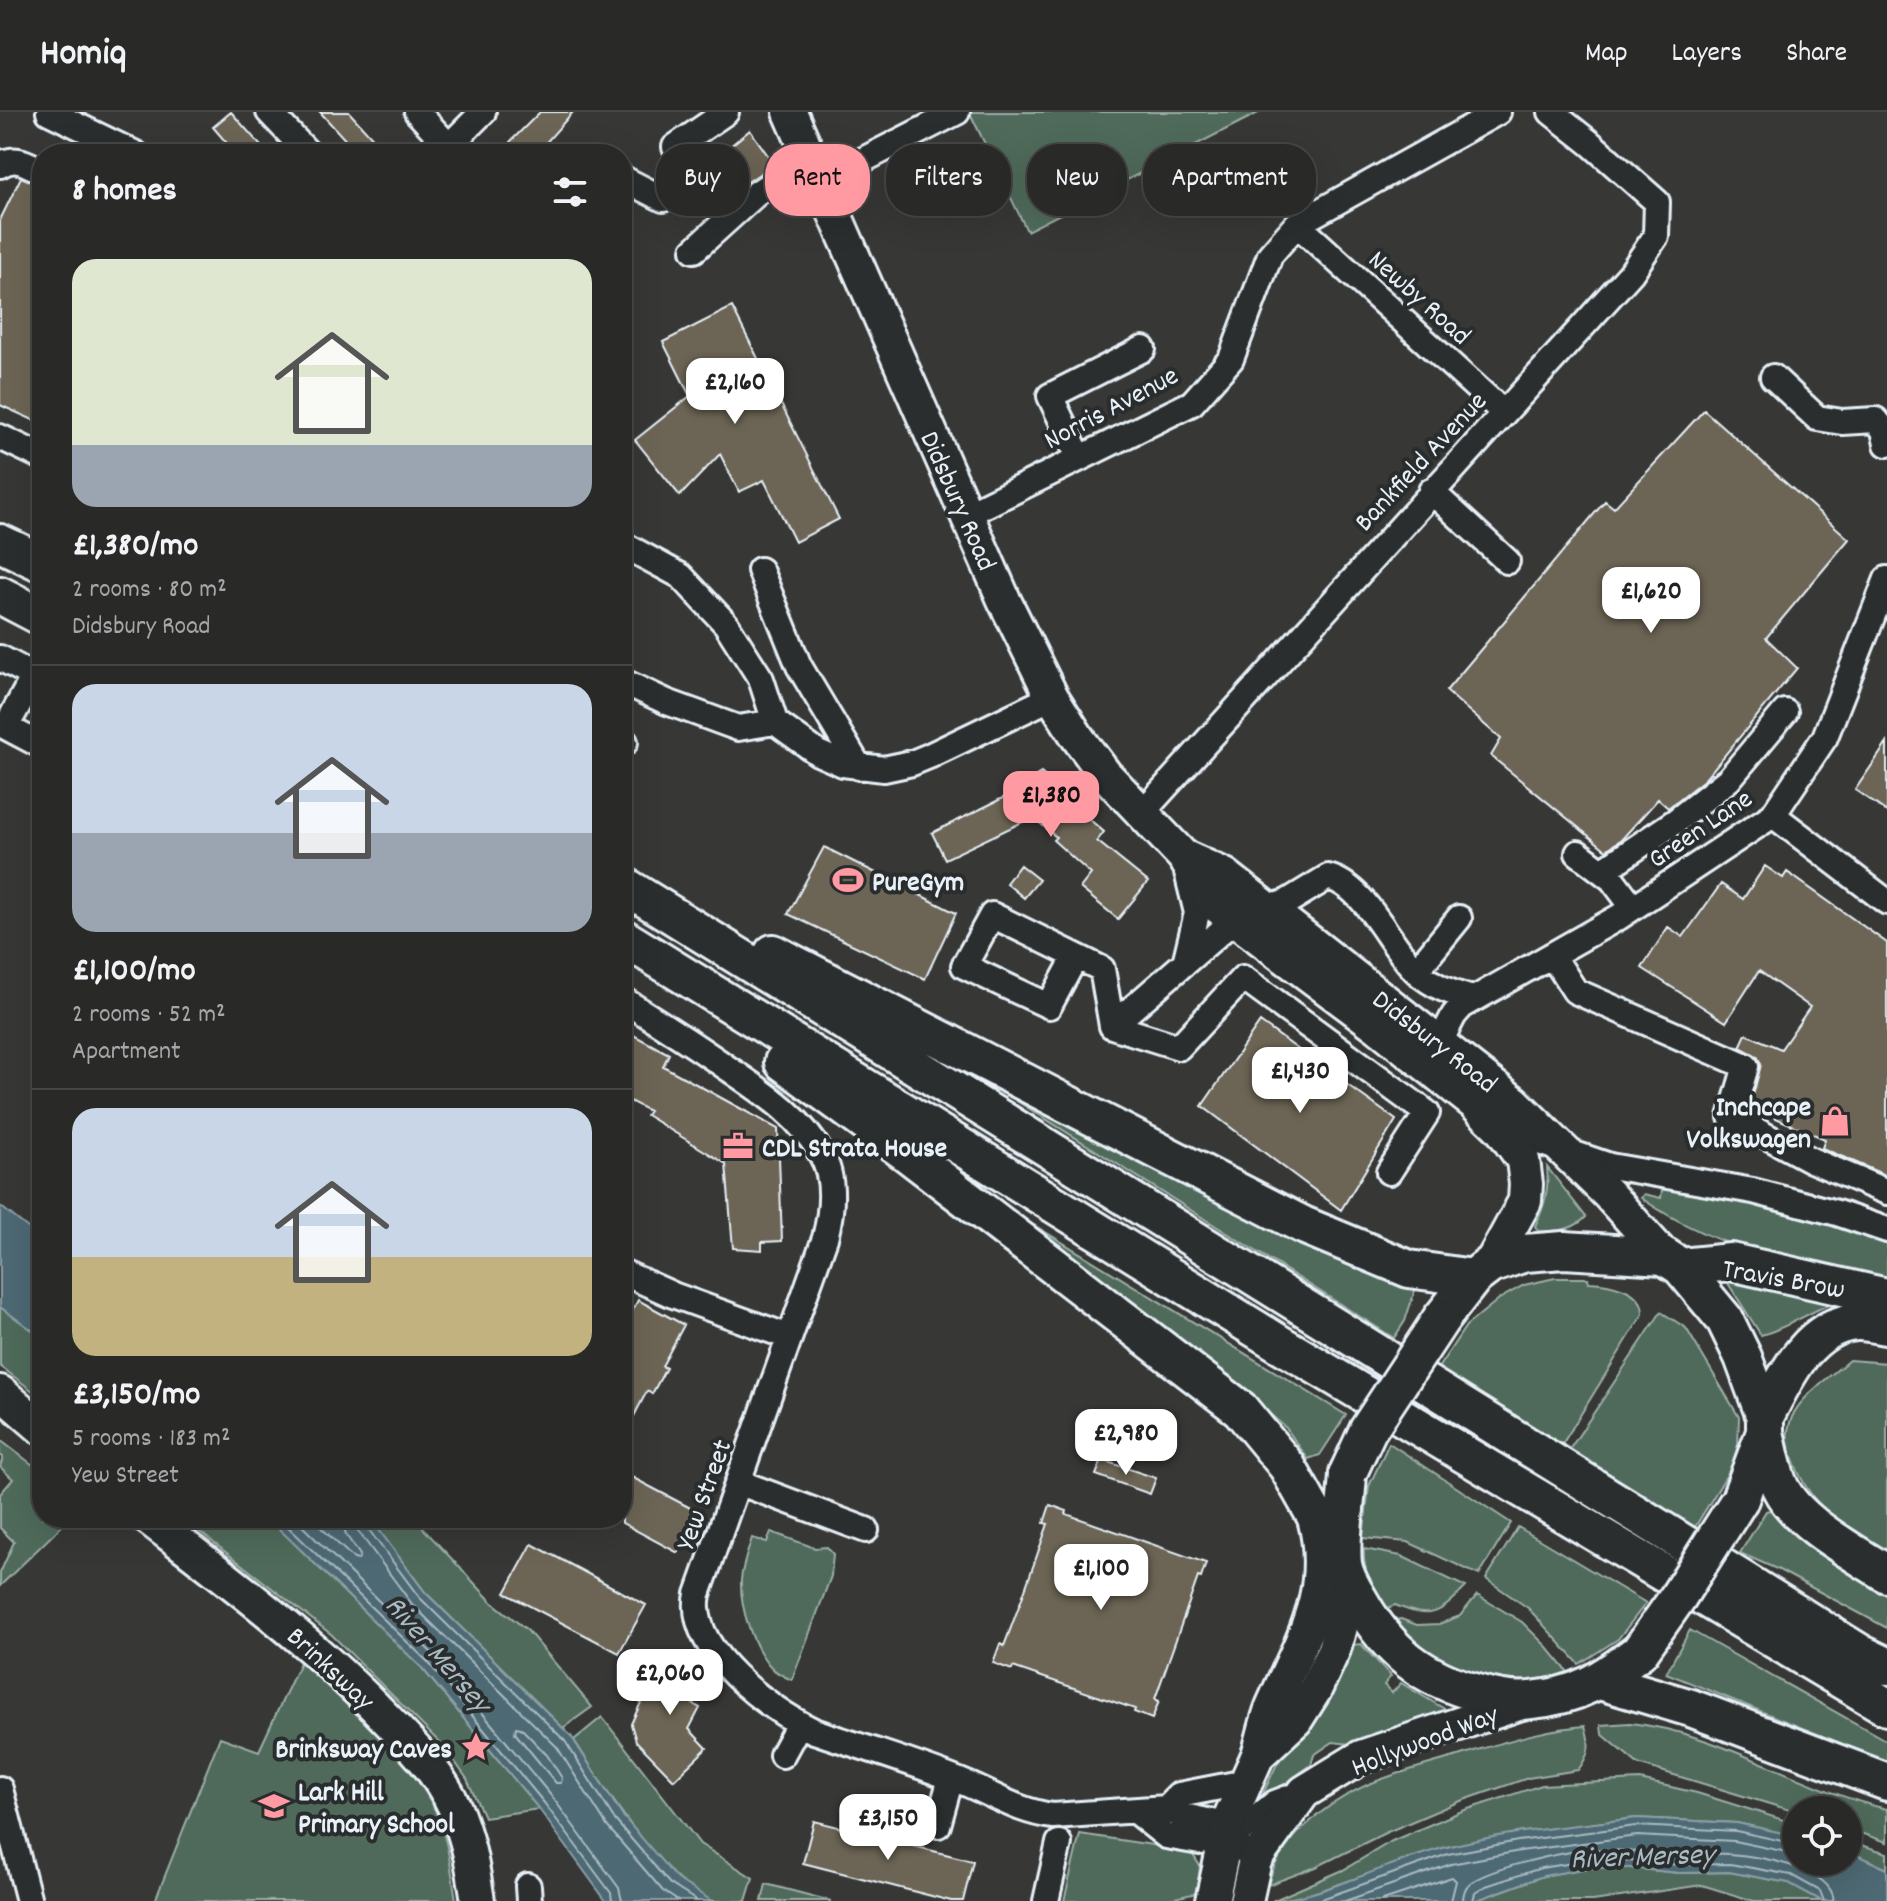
<!DOCTYPE html>
<html lang="en">
<head>
<meta charset="utf-8">
<style>
	:root { --surface:#292a28; --page:#313230; --text:#f1f3f6; --muted:#a5a7a8; --line:#454645; --accent:#ff9aa2 }
	body { margin:0; font-family:Dekko,sans-serif; background:var(--page); color:var(--text); height:100vh; display:flex; flex-direction:column; font-size:30px; white-space:nowrap }
	* { box-sizing:border-box; margin:0 }
	p { font-size:26px; color:var(--muted) }
	.icon { flex:none; width:44px; height:44px; fill:none; stroke:currentColor; stroke-width:2; stroke-linecap:round; stroke-linejoin:round }
	.map { position:relative; flex:1; overflow:hidden }
	.sheet { position:absolute; left:32px; top:32px; width:600px; height:1384px; display:flex; flex-direction:column; background:var(--surface); border-radius:32px; box-shadow:0 8px 32px #0002,0 0 0 2px var(--line) }
	.sheet>* { flex:none }
	.banner { position:absolute; left:656px; top:32px; width:760px; height:72px; display:flex; gap:16px }
	.tools { position:absolute; left:1782px; top:1684px; display:grid; gap:16px }
	.tools a { display:grid; place-items:center; width:80px; height:80px; border-radius:50%; background:var(--surface); box-shadow:0 8px 32px #0002,0 0 0 2px var(--line); font-size:40px }
	.price { position:absolute; translate:-50% -68px; padding:0 18px; border-radius:16px; background:#fff; color:#222; font-size:26px; line-height:52px; filter:drop-shadow(0 2px 4px #0008) }
	.price::after { content:''; position:absolute; left:50%; top:48px; width:24px; height:18px; margin-left:-12px; background:inherit; clip-path:polygon(0 0,100% 0,50% 100%) }
	.price.current { background:var(--accent); color:#111 }
	ul { padding:0; list-style:none }
	li { display:grid; align-content:center; gap:16px; height:424px; padding:0 40px }
	li+li { border-top:2px solid var(--line) }
	li span { display:grid; place-items:center; height:248px; border-radius:24px; color:#555 }
	li>.icon { margin-inline-start:auto }
	span .icon { width:144px; height:144px; fill:#fffc; stroke-width:1 }
	li b { font-size:34px }
	h2 { display:flex; justify-content:space-between; align-items:center; height:96px; padding:0 40px; font-size:34px }
	.pill { padding:0 28px; border-radius:32px; background:var(--surface); box-shadow:0 8px 32px #0002,0 0 0 2px var(--line); font-size:28px; line-height:72px }
	.pill.current { background:var(--accent); color:#111 }
	header { display:flex; align-items:center; gap:48px; box-sizing:border-box; height:112px; padding:0 40px; background:var(--surface); border-bottom:2px solid var(--line) }
	header strong { font-size:38px }
	nav { display:flex; gap:44px; margin-inline-start:auto; font-size:28px }
	.map>svg:first-child { display:block }
	.green { fill:#506b5a; stroke:#9caea9; stroke-width:2 }
	.water { fill:#4e6973; stroke:#8c9fa8; stroke-width:2 }
	.lines { fill:none; stroke-linecap:round; stroke-linejoin:round }
	.shore { stroke:#aabbc3; stroke-width:2 }
	.building { fill:#6c6555; stroke:#e8f1f8; stroke-width:2 }
	.minor-casing { stroke:#e8f1f8; stroke-width:30 }
	.major-casing { stroke:#e8f1f8; stroke-width:38 }
	.highway-casing { stroke:#e8f1f8; stroke-width:42 }
	.minor { stroke:#2a2d2e; stroke-width:24 }
	.major { stroke:#2a2d2e; stroke-width:32 }
	.highway { stroke:#2a2d2e; stroke-width:36 }
	.highway-bridge-casing { stroke:#e8f1f8; stroke-width:42; stroke-linecap:butt }
	.highway-bridge { stroke:#2a2d2e; stroke-width:36 }
	.labels { text-anchor:middle; stroke-width:8; stroke-linejoin:round; paint-order:stroke }
	.street-label { font-size:28px; fill:#e8f1f8; stroke:#2a2d2e }
	.poi-label { font-size:28px; font-weight:bold; fill:#e8f1f8; stroke:#2a2d2e; text-anchor:start }
	.water-label { font-size:30px; font-style:italic; fill:#aabbc3; stroke:#2a2d2e }
</style>
</head>
<body>
<header>
<strong>Homiq</strong>
<nav><a>Map</a><a>Layers</a><a>Share</a></nav>
</header>
<div class="map">
<svg width="1887" height="1789" viewBox="0 0 1887 1789">
	<rect width="100%" height="100%" fill="#373836"/>
	<filter id="ink" filterUnits="userSpaceOnUse"><feTurbulence type="fractalNoise" baseFrequency=".0125" numOctaves="2"/><feDisplacementMap in="SourceGraphic" scale="16" xChannelSelector="R" yChannelSelector="G"/><feConvolveMatrix kernelMatrix="1 2 1 2 8 2 1 2 1" color-interpolation-filters="sRGB"/></filter>
	<g filter="url(#ink)">
		<path class="green" d="M973,0H1260L1027,119L970,1Z
			M1001,979L1325,1141L1416,1175L1405,1209L1394,1226Z
			M1547,1055L1586,1105C1574,1118 1556,1120 1538,1119L1535,1114C1545,1094 1549,1078 1547,1055Z
			M1663,1070L1744,1085L1887,1126V1168C1849,1157 1810,1153 1771,1144C1725,1133 1680,1113 1641,1086L1644,1082L1661,1086Z
			M986,1084L1346,1303L1320,1343L1308,1347L1286,1316L1253,1287Z
			M1555,1166H1588L1589,1170C1609,1171 1644,1177 1643,1202L1561,1334L1438,1256L1466,1214L1499,1187L1524,1173Z
			M1726,1168L1845,1187C1812,1196 1792,1215 1761,1223Z
			M0,1195L42,1225V1286L0,1254Z
			M1661,1200L1686,1216L1739,1305L1738,1333L1731,1356L1695,1415L1569,1338Z
			M1849,1248L1887,1251V1442C1844,1413 1811,1399 1793,1347C1787,1331 1785,1322 1792,1305C1800,1285 1832,1263 1849,1248Z
			M0,1328L33,1353L42,1344V1406H70L0,1474V1461L14,1430L0,1416V1382L13,1367L0,1355L3,1345L0,1343Z
			M1389,1331L1511,1411L1479,1463L1408,1430L1363,1426L1369,1374Z
			M1775,1397L1887,1478V1516L1779,1458L1740,1441L1766,1399Z
			M182,1406H268L422,1556L539,1697L484,1705L467,1667L445,1636L332,1523Z
			M370,1406H411L421,1414L492,1490L527,1518L592,1595L563,1616L425,1480Z
			M1518,1415L1646,1491L1618,1527L1579,1552L1528,1496L1486,1467Z
			M771,1420L815,1436L827,1435L833,1442L831,1464L792,1568C785,1565 776,1561 771,1555C752,1534 740,1496 741,1468C742,1454 748,1439 752,1426L767,1430Z
			M1364,1437L1401,1444L1466,1475C1438,1503 1432,1508 1395,1493L1385,1497C1374,1478 1362,1459 1364,1437Z
			M1477,1483L1522,1510L1547,1535L1568,1560C1504,1582 1437,1559 1395,1508L1401,1507L1417,1513L1439,1512L1460,1504Z
			M1690,1518L1887,1629V1650L1666,1561Z
			M1361,1532L1391,1564L1384,1573L1392,1581L1401,1571L1448,1599L1350,1632L1333,1630L1314,1643L1311,1653L1282,1674L1259,1696L1257,1694L1276,1654L1322,1584L1344,1534Z
			M302,1546C343,1587 402,1637 430,1688C447,1718 451,1755 456,1789H155L220,1625L259,1639Z
			M602,1605L700,1732L753,1766L746,1789C736,1789 724,1789 714,1789C668,1780 599,1668 574,1628Z
			M1630,1611C1721,1620 1799,1677 1887,1697V1730L1848,1717V1698H1796V1700L1638,1652L1602,1622L1601,1613Z
			M1585,1614C1591,1633 1590,1642 1578,1658L1528,1666L1458,1690L1385,1721L1316,1755L1268,1773C1273,1751 1286,1733 1302,1717C1351,1669 1398,1662 1461,1643C1502,1631 1542,1617 1585,1614Z
			M1640,1668L1697,1681L1796,1712V1724L1737,1711L1636,1706L1517,1721L1446,1735L1305,1784L1272,1789L1343,1758L1392,1729L1462,1699L1542,1673Z
			M1080,1722L1179,1737L1193,1743L1200,1754L1197,1781L1161,1789H1064Z
			M1848,1729L1887,1741V1757L1848,1739Z
			M1587,1756H1630L1679,1761L1729,1760L1789,1771L1822,1789H1754L1702,1773L1593,1789H1474L1543,1764Z
			M766,1772L831,1789H762Z"/>
		<path class="water" d="M0,1094L42,1127V1225L0,1195Z
			M268,1406H370L425,1480L571,1624L622,1703L677,1767L712,1789H606L539,1697L422,1556Z
			M1636,1706L1737,1711L1796,1724V1750H1848V1739L1887,1757V1789H1822L1789,1771L1729,1760L1679,1761L1630,1756H1587L1543,1764L1474,1789H1276C1336,1780 1389,1749 1447,1735C1508,1719 1573,1714 1636,1706Z"/>
		<g class="lines">
			<path class="shore" d="M279,1406L428,1550L545,1692L611,1781L612,1789
				M294,1406L435,1544L553,1686L619,1776L622,1789
				M311,1406L354,1447L358,1448L360,1443L346,1423L342,1406
				M354,1406L358,1419L412,1492L557,1635L607,1714L663,1779L678,1789
				M364,1406L366,1414L419,1485L565,1629L615,1708L670,1772L697,1789
				M516,1615L521,1616L547,1643L562,1666L561,1671H556L515,1621Z
				M1316,1789L1448,1742L1518,1729L1636,1714L1736,1719L1796,1732
				M1345,1789L1451,1752L1520,1739L1637,1724L1734,1729L1796,1742
				M1380,1789L1452,1765L1456,1769L1451,1789
				M1463,1789C1463,1782 1464,1777 1469,1772C1486,1757 1563,1740 1587,1738C1618,1736 1648,1742 1679,1743C1696,1744 1712,1741 1729,1742C1756,1744 1832,1755 1834,1789
				M1473,1789L1475,1781L1486,1774L1541,1756L1586,1749L1630,1748L1679,1753L1730,1752L1791,1763L1820,1779L1824,1789"/>
		</g>
		<path class="building" d="M231,0L268,42H236L213,15Z
			M320,0H349L387,42H358Z
			M540,0H573L536,42H510V30Z
			M750,18L774,52L749,69L723,91L714,80L708,86L694,68L702,62L696,54L721,35L724,39Z
			M21,65L42,74V312L0,293V108Z
			M732,195L839,407L795,430L764,368L739,380L720,342L680,384L635,328L690,284L663,230Z
			M1704,298L1849,427L1766,526L1797,556L1705,667L1668,696L1658,687L1622,727L1606,738L1491,644L1501,627L1446,579L1605,389L1614,396Z
			M1887,631V700L1855,678Z
			M1041,661L1075,690L1073,693L1104,720L1097,729L1148,770L1118,807L1080,776L1091,762L1053,728L1056,725L1033,705L945,747L932,721L1017,679L1014,677Z
			M824,735L956,801L925,867L788,802Z
			M1020,753L1039,768L1024,786L1006,771Z
			M1765,754L1783,766L1787,760L1887,831V1064L1822,1036L1825,1027L1750,995L1761,952L1757,944L1740,935L1746,922L1781,937L1810,895L1759,859L1726,910L1642,856L1668,815L1683,825L1721,772L1743,787Z
			M1260,910L1396,1008L1341,1098L1202,994Z
			M622,917L669,942L663,954L778,1017L782,1129L762,1130V1138L733,1136L726,1052L646,1003L649,999L622,985Z
			M638,1188L684,1213L662,1254L666,1256L652,1282L647,1279L622,1327V1218Z
			M1102,1348L1156,1366L1150,1382L1096,1363Z
			M622,1360L700,1401L678,1441L622,1411Z
			M1050,1393L1067,1399L1066,1402L1206,1451L1201,1466L1198,1465L1155,1587L1159,1589L1152,1607L1134,1600L1135,1597L1013,1555L1012,1558L993,1551L1000,1532L1004,1534L1022,1486L1048,1412L1044,1411Z
			M532,1432L646,1493L619,1541L505,1481Z
			M661,1547L668,1551L680,1547L695,1555L698,1566L704,1570L693,1592L700,1596L689,1617L707,1636L674,1668L636,1629L631,1612Z
			M814,1709L973,1749L963,1789H951L803,1751Z"/>
		<g class="lines">
			<g class="minor-casing">
				<path id="minor" d="M49,0L136,42
					M269,0L309,42
					M417,0L456,42
					M449,34L483,0
					M675,35L726,0
					M0,53C16,43 27,52 42,59
					M622,66L663,87
					M820,70L957,0
					M1297,112L1504,301
					M694,138L757,81L810,46
					M1773,265L1817,306L1842,310L1876,308L1884,318L1887,332
					M0,325L42,345
					M1079,345L1050,284L1143,237
					M1431,379L1507,449
					M967,402L1192,291L1231,247L1270,143L1297,112L1498,0
					M622,432L681,464L726,512L761,567L775,610
					M760,458L799,554L859,655
					M0,546L42,568
					M34,564L6,615L42,634
					M622,569L667,590L738,616L775,610L818,641L843,652L884,657L912,651L929,644L1052,585
					M622,629L625,630
					M1141,702L1631,161L1656,124L1657,90L1590,31L1551,0
					M1773,703L1887,790
					M1578,741L1612,767L1633,795
					M1602,759L1676,709L1729,667L1785,600
					M1552,843L1575,879L1746,954L1731,1005L1811,1048L1887,1080
					M1075,846L1049,894L964,854L992,803L1102,857L1112,914
					M1186,847L1197,801L1187,760
					M1416,859L1459,806
					M622,887C657,909 692,931 726,955C761,979 800,1003 821,1042C836,1067 832,1099 825,1126L698,1482C686,1538 771,1598 814,1619C864,1636 917,1651 967,1672C996,1684 1020,1700 1053,1704L1166,1696L1179,1703L1212,1710L1255,1748
					M1112,914L1179,935L1243,866L1427,1001L1389,1060
					M1112,914L1234,808L1287,790L1328,765C1367,775 1389,834 1417,860C1434,875 1452,881 1473,887
					M1440,930L1454,903L1462,894L1619,805L1773,703L1825,625L1887,467
					M1501,1017L1610,1054L1753,1079L1837,1101L1887,1118
					M622,1160L673,1183L789,1225
					M738,1370L866,1418
					M782,1643L799,1612
					M0,1677L29,1789
					M1166,1696L1179,1683L1246,1670
					M1136,1700L1166,1724L1200,1730L1246,1715L1275,1691L1304,1680
					M938,1713L951,1666
					M528,1774L529,1789
					M1046,1789L1059,1731"/>
			</g>
			<g class="major-casing">
				<path id="major" d="M790,0L1005,490L1052,585L1078,626L1105,662L1183,744L1214,792L1377,914L1475,992L1501,1017L1523,1048L1526,1072L1525,1089L1490,1153
					M1183,744L1225,763L1514,990L1608,1082L1664,1144
					M0,1280L42,1316
					M148,1406C226,1466 304,1524 374,1594C404,1625 436,1655 454,1694C468,1725 473,1756 478,1789
					M1258,1643C1263,1627 1266,1610 1272,1595C1300,1530 1334,1481 1314,1406
					M1212,1789L1230,1706L1258,1643L1296,1608L1315,1578L1334,1537L1351,1474
					M1246,1789L1255,1748L1304,1680L1361,1645L1527,1589"/>
			</g>
			<g class="highway-casing">
				<path id="highway" d="M0,431L42,451
					M0,483L42,505
					M622,772L1862,1542L1887,1554
					M622,825L1280,1232L1887,1595
					M773,841L1303,1113L1409,1157L1473,1166
					M783,950L908,1042L1240,1297L1287,1354L1343,1453
					M1681,1155L1731,1150L1887,1185
					M1441,1207L1473,1166L1490,1153L1525,1141L1564,1138L1664,1144L1681,1155L1725,1208L1743,1245L1765,1305V1320L1740,1387
					M1765,1305C1784,1268 1807,1214 1856,1210C1866,1209 1877,1213 1887,1214
					M1765,1320C1769,1337 1772,1358 1780,1375C1797,1411 1854,1440 1887,1462
					M1348,1361C1347,1388 1340,1426 1343,1452C1345,1466 1354,1479 1361,1491C1389,1540 1423,1566 1477,1581C1494,1586 1514,1590 1531,1588C1579,1584 1603,1567 1640,1539
					M1600,1569L1691,1596L1887,1670"/>
			</g>
			<use href="#minor" class="minor"/>
			<use href="#major" class="major"/>
			<use href="#highway" class="highway"/>
			<g class="highway-bridge-casing">
				<path id="highway-bridge" d="M1348,1361L1368,1318L1441,1207
					M1640,1539L1678,1485L1740,1387"/>
			</g>
			<use href="#highway-bridge" class="highway-bridge"/>
		</g>
	</g>
	<defs>
		<g id="stadium-bare" transform="scale(2.4)"><path d="M0-5a6.5 5 0 1 0 0 10a6.5 5 0 1 0 0-10ZM-3.5-1.8h7v3.6h-7Z" fill="#ff9aa2" stroke="#2a2d2e" stroke-width="2.5" paint-order="stroke"/></g>
		<g id="shop-bare" transform="scale(2.4)"><path d="M-5-2.5h2.3a2.7 3.5 0 0 1 5.4 0H5L5.5 6h-11ZM-1.5-2.5h3a1.5 2.3 0 0 0-3 0Z" fill="#ff9aa2" stroke="#2a2d2e" stroke-width="2.5" paint-order="stroke"/></g>
		<g id="office-bare" transform="scale(2.4)"><path d="M-6-3h4V-5.5h4V-3h4V5H-6ZM-1-4.5V-3h2v-1.5ZM-6 0V1H6V0Z" fill="#ff9aa2" stroke="#2a2d2e" stroke-width="2.5" paint-order="stroke"/></g>
		<g id="sight-bare" transform="scale(2.4)"><path d="M0-6L1.8-2.2L6-1.7L2.9 1.2L3.7 5.4L0 3.3L-3.7 5.4L-2.9 1.2L-6-1.7L-1.8-2.2Z" fill="#ff9aa2" stroke="#2a2d2e" stroke-width="2.5" paint-order="stroke"/></g>
		<g id="school-bare" transform="scale(2.4)"><path d="M0-5L7-2L0 1L-7-2ZM-4 1L0 2.5L4 1V4Q0 6-4 4Z" fill="#ff9aa2" stroke="#2a2d2e" stroke-width="2.5" paint-order="stroke"/></g>
	</defs>
	<g fill-rule="evenodd">
		<use href="#stadium-bare" x="848" y="768"/>
		<use href="#shop-bare" x="1835" y="1009"/>
		<use href="#office-bare" x="738" y="1034"/>
		<use href="#sight-bare" x="476" y="1635"/>
		<use href="#school-bare" x="274" y="1694"/>
	</g>
	<g class="labels">
		<g class="street-label">
			<text transform="translate(1421 184) rotate(42)" y="10">Newby Road</text>
			<text transform="translate(1110 294) rotate(-28)" y="10">Norris Avenue</text>
			<text transform="translate(1419 348) rotate(-47)" y="10">Bankfield Avenue</text>
			<text transform="translate(960 388) rotate(66)" y="10">Didsbury Road</text>
			<text transform="translate(1699 715) rotate(-34)" y="10">Green Lane</text>
			<text transform="translate(1436 928) rotate(38)" y="10">Didsbury Road</text>
			<text transform="translate(1784 1165) rotate(10)" y="10">Travis Brow</text>
			<text transform="translate(702 1382) rotate(-70)" y="10">Yew Street</text>
			<text transform="translate(332 1555) rotate(43)" y="10">Brinksway</text>
			<text transform="translate(1424 1627) rotate(-21)" y="10">Hollywood Way</text>
		</g>
		<g class="poi-label">
			<text x="872" y="778">PureGym</text>
			<text x="1811" y="1003" text-anchor="end">Inchcape<tspan x="1811" dy="32">Volkswagen</tspan></text>
			<text x="762" y="1044">CDL Strata House</text>
			<text x="452" y="1645" text-anchor="end">Brinksway Caves</text>
			<text x="298" y="1688">Lark Hill<tspan x="298" dy="32">Primary School</tspan></text>
		</g>
		<g class="water-label">
			<text transform="translate(439 1541) rotate(49)" y="10">River Mersey</text>
			<text transform="translate(1642 1743) rotate(-2)" y="10">River Mersey</text>
		</g>
	</g>
</svg>
<div class="tools">
<a><svg class="icon" aria-label="locate" viewBox="0 0 24 24"><circle cx="12" cy="12" r="6"/><path d="M12 2v4M12 18v4M2 12h4M18 12h4"/></svg></a>
</div>
<b class="price" style="left:735px;top:314px">£2,160</b>
<b class="price" style="left:1651px;top:523px">£1,620</b>
<b class="price current" style="left:1051px;top:727px">£1,380</b>
<b class="price" style="left:1300px;top:1003px">£1,430</b>
<b class="price" style="left:1126px;top:1365px">£2,980</b>
<b class="price" style="left:1101px;top:1500px">£1,100</b>
<b class="price" style="left:670px;top:1605px">£2,060</b>
<b class="price" style="left:888px;top:1750px">£3,150</b>
<div class="banner">
<a class="pill">Buy</a>
<a class="pill current">Rent</a>
<a class="pill">Filters</a>
<a class="pill">New</a>
<a class="pill">Apartment</a>
</div>
<section class="sheet">
<h2>8 homes<svg class="icon" aria-label="filters" viewBox="0 0 24 24"><path d="M4 7h16M4 17h16"/><circle cx="9" cy="7" r="2"/><circle cx="15" cy="17" r="2"/></svg></h2>
<ul>
<li><span style="background:linear-gradient(#dfe7d0 75%,#9aa5b1 0)"><svg class="icon" aria-label="home" viewBox="0 0 24 24"><path d="M3 11l9-7 9 7M6 9v11h12V9"/></svg></span><div><b>£1,380/mo</b><p>2 rooms · 80 m²</p><p>Didsbury Road</p></div></li>
<li><span style="background:linear-gradient(#c9d6e8 60%,#9aa5b1 0)"><svg class="icon" aria-label="home" viewBox="0 0 24 24"><path d="M3 11l9-7 9 7M6 9v11h12V9"/></svg></span><div><b>£1,100/mo</b><p>2 rooms · 52 m²</p><p>Apartment</p></div></li>
<li><span style="background:linear-gradient(#c9d6e8 60%,#c2b280 0)"><svg class="icon" aria-label="home" viewBox="0 0 24 24"><path d="M3 11l9-7 9 7M6 9v11h12V9"/></svg></span><div><b>£3,150/mo</b><p>5 rooms · 183 m²</p><p>Yew Street</p></div></li>
</ul>
</section>
</div>
</body>
</html>
